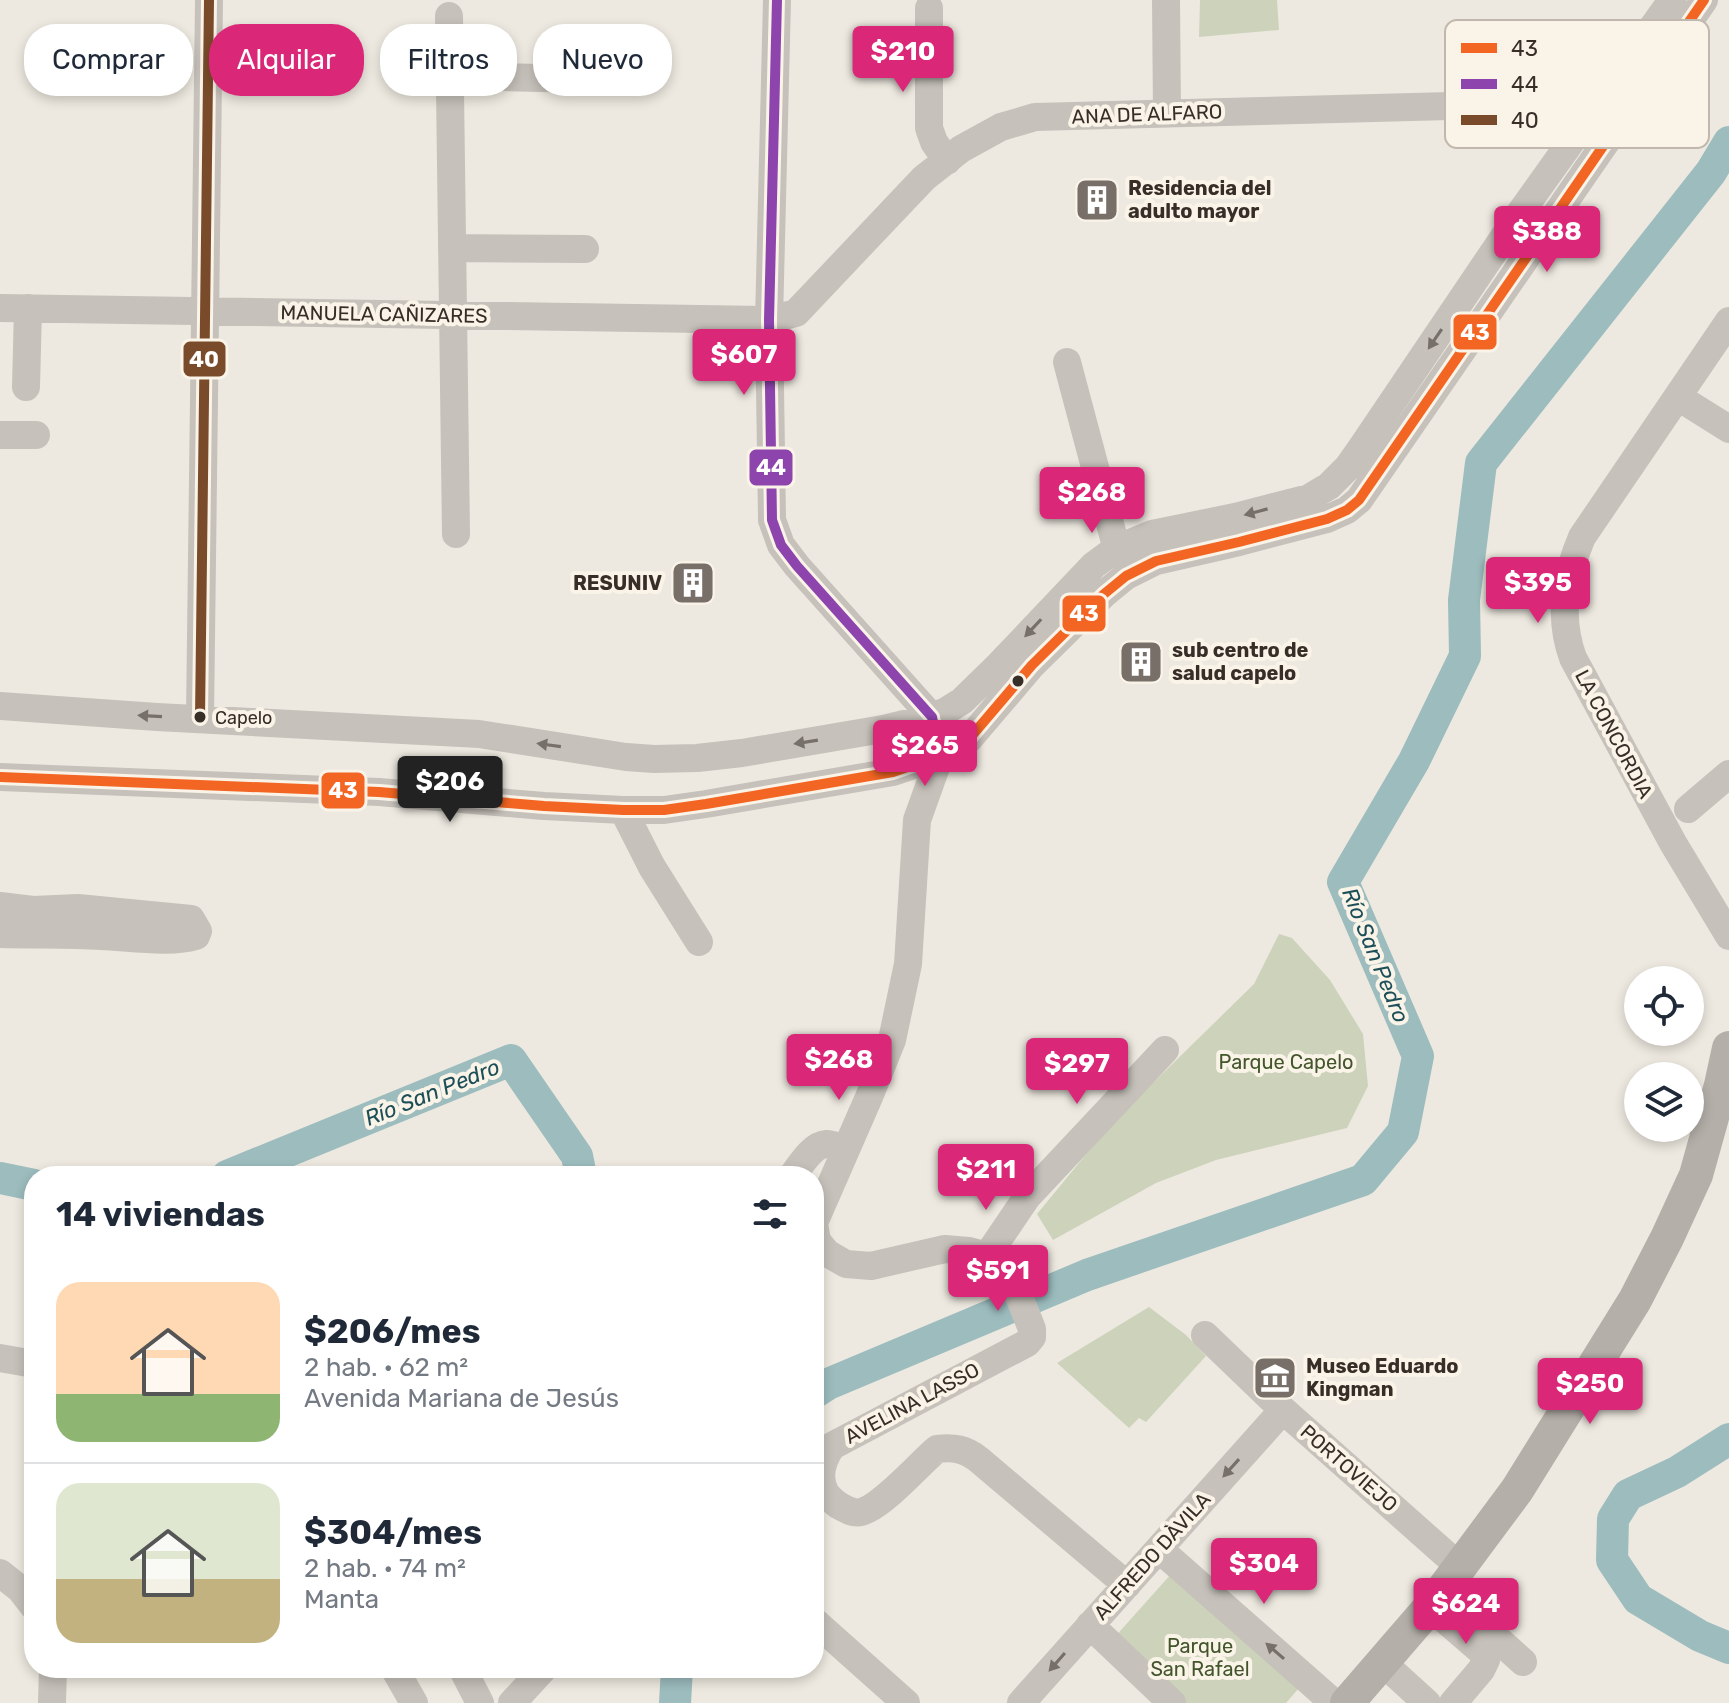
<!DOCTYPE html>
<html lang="es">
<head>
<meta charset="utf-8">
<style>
	:root { --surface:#fff; --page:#f2f2f3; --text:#1f2937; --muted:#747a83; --line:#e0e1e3; --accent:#db2777 }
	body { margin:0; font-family:Rubik,sans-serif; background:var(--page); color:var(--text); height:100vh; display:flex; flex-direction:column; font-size:30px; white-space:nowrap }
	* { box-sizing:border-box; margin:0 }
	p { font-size:26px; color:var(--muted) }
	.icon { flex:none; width:44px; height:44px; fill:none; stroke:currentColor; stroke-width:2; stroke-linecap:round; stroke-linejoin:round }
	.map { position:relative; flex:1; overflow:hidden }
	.details { position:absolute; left:24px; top:1166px; width:800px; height:512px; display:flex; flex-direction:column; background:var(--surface); border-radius:32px; box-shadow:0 4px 12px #0003 }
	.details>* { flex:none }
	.guide { position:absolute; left:24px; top:24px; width:800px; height:72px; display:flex; gap:16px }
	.buttons { position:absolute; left:1624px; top:966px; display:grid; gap:16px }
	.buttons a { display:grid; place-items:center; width:80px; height:80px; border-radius:50%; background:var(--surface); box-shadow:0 4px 12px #0003; font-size:40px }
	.price { position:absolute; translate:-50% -68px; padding:0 18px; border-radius:8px; background:var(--accent); color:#fff; font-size:26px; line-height:52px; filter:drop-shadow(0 2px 4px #0008) }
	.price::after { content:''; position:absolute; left:50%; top:48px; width:24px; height:18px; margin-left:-12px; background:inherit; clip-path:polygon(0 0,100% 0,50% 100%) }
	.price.active { background:#222; color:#fff }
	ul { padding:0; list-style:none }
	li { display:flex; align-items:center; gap:24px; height:200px; padding:0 32px }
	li+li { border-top:2px solid var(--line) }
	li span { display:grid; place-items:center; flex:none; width:224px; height:160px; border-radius:24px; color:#555 }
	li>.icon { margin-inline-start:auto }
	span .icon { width:96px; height:96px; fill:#fffc; stroke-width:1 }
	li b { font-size:34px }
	h2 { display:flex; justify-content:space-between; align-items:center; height:96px; padding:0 32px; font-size:34px }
	.pill { padding:0 28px; border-radius:32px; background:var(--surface); box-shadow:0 4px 12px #0003; font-size:28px; line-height:72px }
	.pill.active { background:var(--accent); color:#fff }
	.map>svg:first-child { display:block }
	.green { fill:#ccd3ba }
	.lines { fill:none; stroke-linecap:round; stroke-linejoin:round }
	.river { stroke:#9cbcbe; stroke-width:32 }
	.minor { stroke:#c6c1ba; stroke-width:28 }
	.major { stroke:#b5afa9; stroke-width:34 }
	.bus-1-casing { stroke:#faf3e8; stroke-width:16 }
	.bus-2-casing { stroke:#faf3e8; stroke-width:16 }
	.bus-3-casing { stroke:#faf3e8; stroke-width:16 }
	.bus-1 { stroke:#f26522; stroke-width:10 }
	.bus-2 { stroke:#8e44ad; stroke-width:10 }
	.bus-3 { stroke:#7a4b2a; stroke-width:10 }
	.oneway { fill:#77706a }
	.bus-dot { fill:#372e28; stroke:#faf3e8; stroke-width:3 }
	.labels { text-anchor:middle; stroke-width:8; stroke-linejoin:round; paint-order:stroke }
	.bus-label { font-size:18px; fill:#372e28; stroke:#faf3e8; text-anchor:start }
	.street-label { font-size:20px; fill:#372e28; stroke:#faf3e8 }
	.poi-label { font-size:20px; font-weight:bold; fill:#372e28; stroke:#faf3e8; text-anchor:start }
	.park-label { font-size:20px; fill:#42552b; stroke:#faf3e8 }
	.water-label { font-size:22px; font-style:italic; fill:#1d4f59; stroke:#faf3e8 }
	.key { fill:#faf3e8; stroke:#c0b8ae; stroke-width:2 }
	.key-label { font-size:22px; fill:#372e28 }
	.line-badge { stroke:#faf3e8; stroke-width:3 }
	.badge-label { font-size:22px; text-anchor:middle; font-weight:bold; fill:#fff }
</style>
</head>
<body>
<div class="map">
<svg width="1729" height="1703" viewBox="0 0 1729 1703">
	<rect width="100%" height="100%" fill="#ede9e0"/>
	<path class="green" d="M1200,0H1277L1279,30L1199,37Z
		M1279,934L1292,938L1330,980L1363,1034L1368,1086L1347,1128L1216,1160L1156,1183L1053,1240L1037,1214L1111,1124L1254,984Z
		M1149,1307L1186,1335L1206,1356L1146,1422L1139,1418L1129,1428L1057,1363Z
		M1172,1573L1299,1688L1286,1703H1184L1113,1639Z"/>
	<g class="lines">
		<path class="river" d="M227,1176L511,1060L577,1156L581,1176
			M0,1178L34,1185
			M814,1393L828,1384L1087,1275L1363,1180L1403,1132L1418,1056L1343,882L1414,761L1465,656L1464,600L1481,463L1711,172L1729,142
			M1729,1439L1677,1472L1628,1495L1613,1519L1612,1560L1638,1599L1700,1636L1729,1648
			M675,1703L677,1668"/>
		<path class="minor" d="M777,0L769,320L772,520L781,545L797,566L932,717L935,732
			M1166,0L1167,113
			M929,8V128L934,142L947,161
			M449,16L456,534
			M450,76L582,79
			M452,248L585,249
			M0,308L769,320L796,313L924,178L961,149L1001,127L1035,117L1601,102L1612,110
			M1729,321L1582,537C1565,577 1558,617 1573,658L1673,843L1729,936
			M1067,362L1117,550
			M26,387L28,308
			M1678,397L1729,429
			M0,435H36
			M0,706L157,717L479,734L626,757L654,759L697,758L742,753L883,729L932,717L946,711L962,701L999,665L1094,565L1109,554L1126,545L1152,534L1235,517L1309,498L1329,486L1348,467L1364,444L1518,216L1672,0
			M200,718L209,0
			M940,756L917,820L908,964L892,1040L869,1097L814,1223L817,1241L827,1253L846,1264L871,1266L945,1249L969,1251L987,1256L1003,1265L1012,1279L1032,1329V1337L1027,1343L832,1446C823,1459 817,1476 825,1492C828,1497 834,1502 838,1505C845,1509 853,1514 861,1512C882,1507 919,1464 937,1449C954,1447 965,1449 978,1459L1127,1585
			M0,777L379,792L544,806L623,810H664L706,804L893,772L945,754L969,739L1032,665L1104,594L1126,576L1156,561L1239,542L1327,519L1347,510L1359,500L1704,0
			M1688,809L1729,774
			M623,810L652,867L699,942
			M0,906L33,910L78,908L191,919L198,931L196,936C171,944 128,937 101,936C68,934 34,935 0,934
			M792,1176C800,1166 812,1145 826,1144C832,1144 840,1147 846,1149
			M987,1256L1027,1197L1165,1050
			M1205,1335L1283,1410L1460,1567
			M0,1358L34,1364
			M1159,1549L1334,1703
			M0,1573L20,1589L34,1607
			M1443,1590L1523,1662
			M1430,1607L1481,1651L1486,1660L1481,1670L1453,1703
			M814,1621L906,1703
			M1090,1625L1172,1703
			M1383,1663L1427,1703
			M394,1668L414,1703
			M462,1668L480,1703
			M52,1703L53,1668
			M512,1703L544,1668
			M1021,1703L1283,1410"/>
		<path class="major" d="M1347,1703L1430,1607L1517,1490L1635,1300L1667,1238L1696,1175L1721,1085L1729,1048"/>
		<g class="bus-1-casing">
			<path id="bus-1" d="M0,777L379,792L544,806L623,810H664L706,804L893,772L945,754L969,739L1032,665L1104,594L1126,576L1156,561L1239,542L1327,519L1347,510L1359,500L1704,0"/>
		</g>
		<g class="bus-2-casing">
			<path id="bus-2" d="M777,0L769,320L772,520L781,545L797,566L932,717L940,756"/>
		</g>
		<g class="bus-3-casing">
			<path id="bus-3" d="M200,718L209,0"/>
		</g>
		<use href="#bus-1" class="bus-1"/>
		<use href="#bus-2" class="bus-2"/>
		<use href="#bus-3" class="bus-3"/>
	</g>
	<defs><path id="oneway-solid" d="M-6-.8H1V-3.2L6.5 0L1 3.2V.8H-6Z" transform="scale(2)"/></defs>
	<g class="oneway">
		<use href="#oneway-solid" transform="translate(1435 339) rotate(124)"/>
		<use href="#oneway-solid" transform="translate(1256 512) rotate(165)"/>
		<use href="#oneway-solid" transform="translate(1033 628) rotate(133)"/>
		<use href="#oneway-solid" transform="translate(150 716) rotate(-177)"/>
		<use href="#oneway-solid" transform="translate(806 742) rotate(171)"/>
		<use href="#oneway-solid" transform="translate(549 745) rotate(-172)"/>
		<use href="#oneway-solid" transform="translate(1231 1468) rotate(132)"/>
		<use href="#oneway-solid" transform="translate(1275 1651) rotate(-139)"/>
		<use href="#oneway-solid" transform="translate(1057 1662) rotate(131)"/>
	</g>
	<defs>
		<g id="building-square" transform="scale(2.3)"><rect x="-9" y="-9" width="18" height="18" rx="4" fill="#776f68" stroke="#faf3e8"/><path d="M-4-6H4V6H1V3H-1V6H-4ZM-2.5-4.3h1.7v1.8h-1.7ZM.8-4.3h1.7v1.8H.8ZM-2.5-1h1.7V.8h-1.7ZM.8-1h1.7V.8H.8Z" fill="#fff"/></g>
		<g id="museum-square" transform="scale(2.3)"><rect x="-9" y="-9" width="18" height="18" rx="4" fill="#776f68" stroke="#faf3e8"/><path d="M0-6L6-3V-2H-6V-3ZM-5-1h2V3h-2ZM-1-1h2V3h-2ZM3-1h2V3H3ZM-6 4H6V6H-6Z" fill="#fff"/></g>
	</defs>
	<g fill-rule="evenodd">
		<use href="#building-square" x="1097" y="200"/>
		<use href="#building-square" x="693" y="583"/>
		<use href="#building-square" x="1141" y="662"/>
		<use href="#museum-square" x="1275" y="1378"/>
	</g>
	<g class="bus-dot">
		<circle cx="1018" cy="681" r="7"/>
		<circle cx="200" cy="717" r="7"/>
	</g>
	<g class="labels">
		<g class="bus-label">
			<text x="215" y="724">Capelo</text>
		</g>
		<g class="street-label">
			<text transform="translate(1147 114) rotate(-2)" y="7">ANA DE ALFARO</text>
			<text transform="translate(384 314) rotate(1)" y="7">MANUELA CAÑIZARES</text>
			<text transform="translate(1614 734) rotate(62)" y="7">LA CONCORDIA</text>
			<text transform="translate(912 1403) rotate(-28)" y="7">AVELINA LASSO</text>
			<text transform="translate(1349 1468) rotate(41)" y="7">PORTOVIEJO</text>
			<text transform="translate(1152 1556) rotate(-48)" y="7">ALFREDO DÀVILA</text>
		</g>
		<g class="poi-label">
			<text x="1128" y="195">Residencia del<tspan x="1128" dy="23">adulto mayor</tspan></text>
			<text x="662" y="590" text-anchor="end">RESUNIV</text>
			<text x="1172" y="657">sub centro de<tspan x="1172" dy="23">salud capelo</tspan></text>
			<text x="1306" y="1373">Museo Eduardo<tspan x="1306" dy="23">Kingman</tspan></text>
		</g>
		<g class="park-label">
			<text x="1286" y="1069">Parque Capelo</text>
			<text x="1200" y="1653">Parque<tspan x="1200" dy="23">San Rafael</tspan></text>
		</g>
		<g class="water-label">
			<text transform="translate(1376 955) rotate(68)" y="8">Río San Pedro</text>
			<text transform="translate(432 1092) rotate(-22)" y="8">Río San Pedro</text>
		</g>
	</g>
	<rect x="1445" y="20" width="264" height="128" rx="12" class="key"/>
	<rect x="1461" y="43" width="36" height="10" fill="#f26522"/>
	<rect x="1461" y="79" width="36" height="10" fill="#8e44ad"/>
	<rect x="1461" y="115" width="36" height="10" fill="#7a4b2a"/>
	<g class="key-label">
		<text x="1511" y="56">43</text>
		<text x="1511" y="92">44</text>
		<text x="1511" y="128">40</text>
	</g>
	<g class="line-badge">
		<rect x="1452" y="313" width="46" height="38" rx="8" fill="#f26522"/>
		<rect x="182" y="340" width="45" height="38" rx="8" fill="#7a4b2a"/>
		<rect x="748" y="448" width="46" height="39" rx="8" fill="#8e44ad"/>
		<rect x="1061" y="594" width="46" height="39" rx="8" fill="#f26522"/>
		<rect x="320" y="771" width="46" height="39" rx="8" fill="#f26522"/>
	</g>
	<g class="badge-label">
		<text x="1475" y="340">43</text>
		<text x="204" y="367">40</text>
		<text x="771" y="475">44</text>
		<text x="1084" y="621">43</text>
		<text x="343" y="798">43</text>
	</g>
</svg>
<div class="buttons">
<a><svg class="icon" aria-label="locate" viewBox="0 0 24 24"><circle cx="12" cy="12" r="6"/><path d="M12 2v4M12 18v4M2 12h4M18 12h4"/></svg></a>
<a><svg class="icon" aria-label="layers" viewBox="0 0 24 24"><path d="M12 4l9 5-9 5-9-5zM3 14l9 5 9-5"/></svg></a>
</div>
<b class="price" style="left:903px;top:94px">$210</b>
<b class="price" style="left:1547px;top:274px">$388</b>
<b class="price" style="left:744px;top:397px">$607</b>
<b class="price" style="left:1092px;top:535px">$268</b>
<b class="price" style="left:1538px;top:625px">$395</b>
<b class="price" style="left:925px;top:788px">$265</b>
<b class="price active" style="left:450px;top:824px">$206</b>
<b class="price" style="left:839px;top:1102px">$268</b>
<b class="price" style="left:1077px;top:1106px">$297</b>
<b class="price" style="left:986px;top:1212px">$211</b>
<b class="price" style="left:998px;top:1313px">$591</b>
<b class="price" style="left:1590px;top:1426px">$250</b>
<b class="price" style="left:1264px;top:1606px">$304</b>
<b class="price" style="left:1466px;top:1646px">$624</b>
<div class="guide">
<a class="pill">Comprar</a>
<a class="pill active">Alquilar</a>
<a class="pill">Filtros</a>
<a class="pill">Nuevo</a>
</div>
<section class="details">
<h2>14 viviendas<svg class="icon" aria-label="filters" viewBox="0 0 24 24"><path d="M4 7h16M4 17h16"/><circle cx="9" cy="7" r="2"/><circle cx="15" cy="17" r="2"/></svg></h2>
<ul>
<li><span style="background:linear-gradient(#ffd9b3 70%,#8fb573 0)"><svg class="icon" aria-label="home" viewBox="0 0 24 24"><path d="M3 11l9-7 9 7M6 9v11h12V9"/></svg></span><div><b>$206/mes</b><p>2 hab. · 62 m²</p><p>Avenida Mariana de Jesús</p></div></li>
<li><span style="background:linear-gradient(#dfe7d0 60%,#c2b280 0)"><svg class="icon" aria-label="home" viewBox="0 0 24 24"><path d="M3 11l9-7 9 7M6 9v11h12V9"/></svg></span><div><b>$304/mes</b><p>2 hab. · 74 m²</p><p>Manta</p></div></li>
</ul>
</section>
</div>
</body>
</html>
